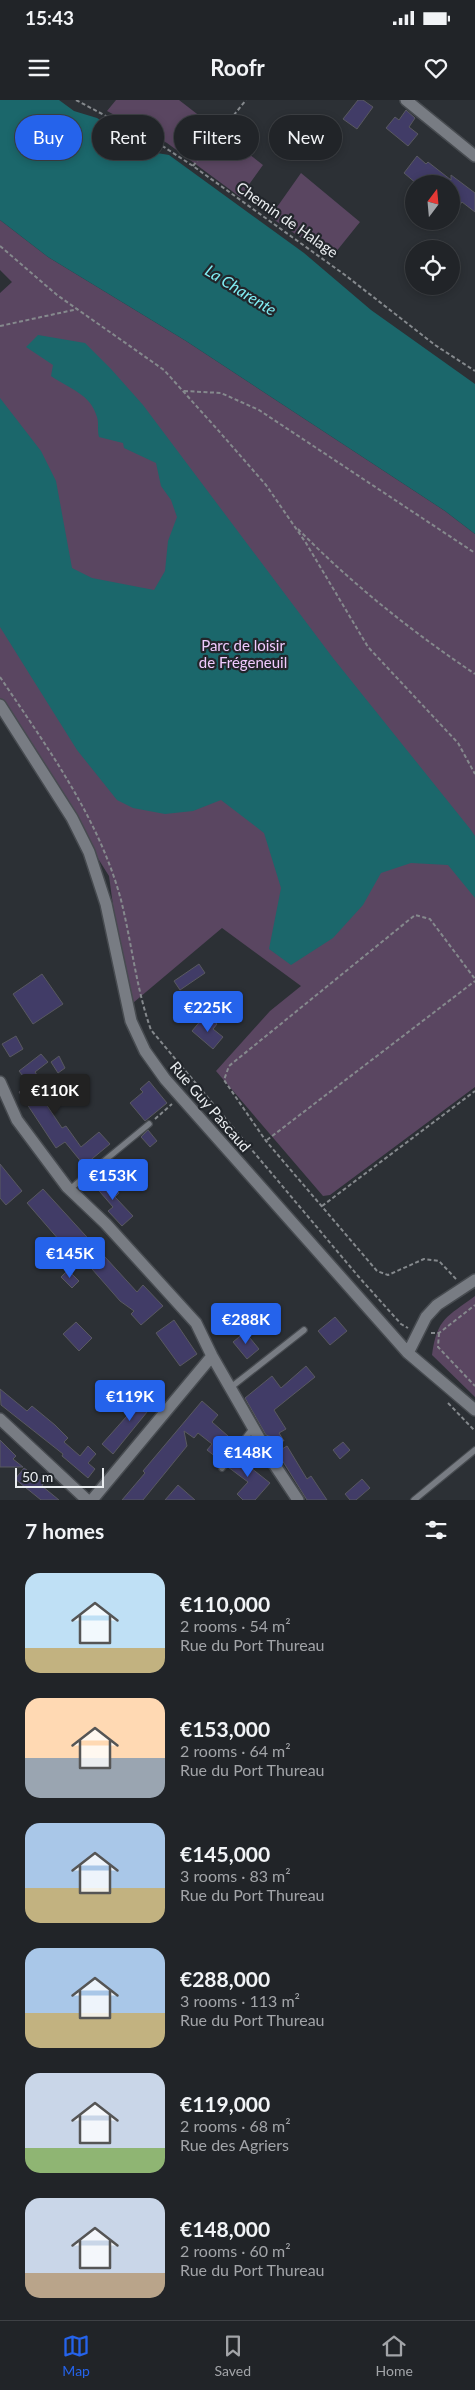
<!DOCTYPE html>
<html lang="en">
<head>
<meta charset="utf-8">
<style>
	:root { --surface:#212428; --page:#2d3034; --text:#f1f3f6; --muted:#a2a4a8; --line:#3e4145; --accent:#2563eb }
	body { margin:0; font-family:Lato,sans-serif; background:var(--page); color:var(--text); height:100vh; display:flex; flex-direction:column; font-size:19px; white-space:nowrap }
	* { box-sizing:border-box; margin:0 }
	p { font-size:16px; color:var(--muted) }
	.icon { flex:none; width:28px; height:28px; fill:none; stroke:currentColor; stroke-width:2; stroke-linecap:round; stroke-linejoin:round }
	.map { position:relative; height:1400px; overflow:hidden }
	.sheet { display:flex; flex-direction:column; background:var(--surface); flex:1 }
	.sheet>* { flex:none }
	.guide { position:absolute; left:15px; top:15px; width:445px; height:45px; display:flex; gap:10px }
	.needle { width:32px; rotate:16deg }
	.tools { position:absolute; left:405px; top:75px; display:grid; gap:10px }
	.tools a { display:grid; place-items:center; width:55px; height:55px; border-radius:50%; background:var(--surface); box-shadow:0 2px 8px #0003,0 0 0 1px var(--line); font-size:25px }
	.scale { position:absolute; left:15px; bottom:12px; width:89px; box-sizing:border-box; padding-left:5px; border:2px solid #eaedf0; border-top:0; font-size:14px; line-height:18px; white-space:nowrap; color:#eaedf0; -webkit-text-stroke:4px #22262b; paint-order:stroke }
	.price { position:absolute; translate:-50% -42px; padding:0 11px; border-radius:5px; background:var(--accent); color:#fff; font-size:16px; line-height:32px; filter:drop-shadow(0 1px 2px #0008) }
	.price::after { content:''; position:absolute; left:50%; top:30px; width:15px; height:11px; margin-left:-8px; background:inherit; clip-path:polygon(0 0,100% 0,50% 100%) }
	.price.selected { background:#222; color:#fff }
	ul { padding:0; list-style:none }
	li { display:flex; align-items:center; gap:15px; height:125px; padding:0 25px }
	li span { display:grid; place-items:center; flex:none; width:140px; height:100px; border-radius:15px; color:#555 }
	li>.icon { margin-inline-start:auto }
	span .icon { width:60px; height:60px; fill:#fffc; stroke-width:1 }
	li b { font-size:21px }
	h2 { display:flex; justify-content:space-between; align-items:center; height:60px; padding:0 25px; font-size:21px }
	.pill { padding:0 18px; border-radius:22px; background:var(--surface); box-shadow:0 2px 8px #0003,0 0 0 1px var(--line); font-size:18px; line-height:45px }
	.pill.selected { background:var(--accent); color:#fff }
	.status { display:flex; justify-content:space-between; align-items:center; height:35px; padding:0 25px; background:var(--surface); direction:ltr }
	.status svg { height:14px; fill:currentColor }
	header { display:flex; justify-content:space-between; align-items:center; height:65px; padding:0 25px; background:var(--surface); font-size:22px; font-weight:700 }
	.tab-bar { display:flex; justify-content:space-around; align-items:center; height:70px; border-top:1px solid var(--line); background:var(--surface); font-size:14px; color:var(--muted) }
	.tab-bar a { display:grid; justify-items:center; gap:2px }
	.tab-bar .selected { color:var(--accent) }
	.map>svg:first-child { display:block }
	.green { fill:#5a4661 }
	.water { fill:#1b676b }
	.building { fill:#413c67; stroke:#595960 }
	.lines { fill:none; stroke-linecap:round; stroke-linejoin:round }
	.service-casing { stroke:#474b50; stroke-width:8 }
	.minor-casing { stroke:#474b50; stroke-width:14 }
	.path { stroke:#85898d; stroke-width:2; stroke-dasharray:4 2.5; stroke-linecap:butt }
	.service { stroke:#787c83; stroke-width:5.5 }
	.minor { stroke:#787c83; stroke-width:11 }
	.labels { text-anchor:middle; stroke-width:4.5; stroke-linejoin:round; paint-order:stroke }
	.street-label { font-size:15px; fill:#eaedf0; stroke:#22262b }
	.park-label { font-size:15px; fill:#f0cafe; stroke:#22262b }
	.water-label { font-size:16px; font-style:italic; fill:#82eff5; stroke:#22262b }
</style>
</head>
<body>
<div class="status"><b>15:43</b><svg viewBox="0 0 49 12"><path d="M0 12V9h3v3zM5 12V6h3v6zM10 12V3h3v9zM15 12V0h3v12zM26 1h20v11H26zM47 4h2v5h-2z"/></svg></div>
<header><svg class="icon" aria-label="menu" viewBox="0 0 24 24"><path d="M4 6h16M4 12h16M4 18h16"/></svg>Roofr<svg class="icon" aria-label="heart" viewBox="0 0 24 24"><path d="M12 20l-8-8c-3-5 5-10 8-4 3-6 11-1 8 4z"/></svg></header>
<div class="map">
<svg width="475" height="1400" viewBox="0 0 475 1400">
	<rect width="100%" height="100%" fill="#2c3035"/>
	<path class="green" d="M116,0H179L263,65L240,97L167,43L107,11Z
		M301,73L360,122L331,158L270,117Z
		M0,120L48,157L186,241L445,411L475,434V987L330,1095L323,1096L216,971L270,911L301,886L222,828L127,908L109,776L0,602V193L12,182L0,170Z
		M475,1196V1297L432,1255C437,1218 447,1217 475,1196Z"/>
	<path class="water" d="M0,0H59L74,11L97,18L151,52L169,55L304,153L371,210L475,284V434L445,411L186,241L48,157L0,120Z
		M38,235L85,243L111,269L143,305L333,558L471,730L475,736V798L448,765L411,763L381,773L363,805L333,838L291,865L269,849L281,788L264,733L221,700L193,711L165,714L133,708L117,700L77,650L0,527V298L41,351L56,381L72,468L92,478L154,490L165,471L168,441L177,417L171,400L161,386L156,363L124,348L123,343L99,337C97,330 99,323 97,317C91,294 68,288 51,276L53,265L26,247Z"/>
	<path class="building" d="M358,0H363L373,7L357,29L343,19Z
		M406,10L415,18L409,27L418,34L408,46L386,28L395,17L399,20Z
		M417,56L426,64L428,62L451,80V75L475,93V112L462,102L451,116V84H417L404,73Z
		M199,864L205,873L180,890L174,881Z
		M42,874L63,904L33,924L13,894Z
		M209,917L217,924L213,929L223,937L213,949L192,931L202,919L205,922Z
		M16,936L23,949L10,957L2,944Z
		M41,954L48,962L35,972L47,990L40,995L62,1028L66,1026L81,1047L99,1032L110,1044L87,1063L86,1061L83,1064L65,1042L56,1048L19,992L30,985L19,971Z
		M59,956L65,968L58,973L51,962Z
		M149,981L167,1003L145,1021L130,1003L143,992L140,989Z
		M148,1030L157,1041L150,1047L141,1037Z
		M0,1064L22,1091L6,1105L0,1098Z
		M105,1076L119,1093L115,1097L133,1116L122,1126L108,1111L113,1107L94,1085Z
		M43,1089L137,1192L143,1185L163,1206L141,1225L131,1214L134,1211L120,1201L78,1153L62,1168L47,1153L60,1141L27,1103Z
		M68,1170L79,1181L72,1188L61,1177Z
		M335,1217L347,1231L330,1245L318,1231Z
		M174,1220L197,1254L180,1266L156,1233Z
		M76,1222L92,1238L79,1251L63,1234Z
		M245,1232L259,1249L247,1259L233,1242Z
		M306,1266L315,1277L274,1310L286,1329L279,1333L284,1341L266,1335L245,1298L272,1276L281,1288Z
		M0,1289L27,1311L32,1306L55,1325L68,1338L64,1342L80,1356L88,1346L96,1354L88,1363L95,1369L88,1378L62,1356L63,1354L1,1305Z
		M151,1289L160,1296L113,1354L102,1344Z
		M202,1301L218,1315L212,1322L236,1343L221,1361L207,1350L212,1344L198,1333L194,1338L184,1331L187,1346L143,1400H122L145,1373L143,1371Z
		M0,1340L16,1356L13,1359L23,1367H0Z
		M343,1342L350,1350L340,1359L333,1350Z
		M287,1346L307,1379L311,1376L327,1400H307L277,1352Z
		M241,1351L250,1359L246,1364L270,1383L255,1400H243L237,1394L248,1382L228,1367Z
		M24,1368L44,1382L42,1386L59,1400H41L15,1379Z
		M362,1379L370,1388L356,1400H350L345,1394Z
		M178,1385L195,1400H165Z"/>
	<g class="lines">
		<g class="service-casing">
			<path id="service" d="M70,1089L149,1024
				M230,1288L304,1230
				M222,1368L253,1328
				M414,1400L475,1350"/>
		</g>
		<g class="minor-casing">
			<path id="minor" d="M406,0L475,56
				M0,605L72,718L89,752L106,804L131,921L145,951L165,979L408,1253L475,1310
				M0,982L17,1020L67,1087L106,1124L196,1223L212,1256L274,1364L298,1400
				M408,1253L426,1217L437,1205L475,1180
				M0,1319L87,1400
				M92,1400L212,1256"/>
		</g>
		<path class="path" d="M76,0L164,47L193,66L345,175L435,245L475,271
			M193,66L246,0
			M0,146L57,195L164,270L217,329L266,385L306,443L368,547L458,643L475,674
			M0,226L78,209
			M184,291L221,293L259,310L475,453
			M298,429C352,484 411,531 475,574
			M0,577C47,647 99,718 121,800C132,844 136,888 151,930L358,1176L401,1224L408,1228
			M155,1019L172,1004
			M267,1040L475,881
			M322,1106L475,991
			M456,1179L439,1161L424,1159L388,1175L377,1171L266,1041L224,980L229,966L415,815L430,819L475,879
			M431,1233H439L475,1205
			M439,1233L438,1247L475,1286
			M448,1303L475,1331"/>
		<use href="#service" class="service"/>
		<use href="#minor" class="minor"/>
	</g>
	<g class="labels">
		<g class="street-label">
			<text transform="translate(287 120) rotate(35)" y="5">Chemin de Halage</text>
			<text transform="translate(210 1007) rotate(49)" y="5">Rue Guy Pascaud</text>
		</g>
		<g class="park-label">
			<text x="243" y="551">Parc de loisir<tspan x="243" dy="17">de Frégeneuil</tspan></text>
		</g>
		<g class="water-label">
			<text transform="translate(241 190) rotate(32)" y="6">La Charente</text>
		</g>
	</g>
</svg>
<div class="tools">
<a><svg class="needle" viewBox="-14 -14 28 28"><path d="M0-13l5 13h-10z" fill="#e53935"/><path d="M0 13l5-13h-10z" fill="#a2a4a8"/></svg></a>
<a><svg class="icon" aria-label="locate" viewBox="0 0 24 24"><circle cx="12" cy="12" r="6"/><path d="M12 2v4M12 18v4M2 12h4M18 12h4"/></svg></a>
</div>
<div class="scale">50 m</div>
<b class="price" style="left:208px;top:933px">€225K</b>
<b class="price selected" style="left:55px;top:1016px">€110K</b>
<b class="price" style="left:113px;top:1101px">€153K</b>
<b class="price" style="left:70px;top:1179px">€145K</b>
<b class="price" style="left:246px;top:1245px">€288K</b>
<b class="price" style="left:130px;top:1322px">€119K</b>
<b class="price" style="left:248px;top:1378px">€148K</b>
<div class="guide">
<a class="pill selected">Buy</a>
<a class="pill">Rent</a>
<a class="pill">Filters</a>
<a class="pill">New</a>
</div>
</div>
<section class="sheet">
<h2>7 homes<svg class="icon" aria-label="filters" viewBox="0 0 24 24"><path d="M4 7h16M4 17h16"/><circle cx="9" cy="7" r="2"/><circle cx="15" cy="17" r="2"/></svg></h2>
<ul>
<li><span style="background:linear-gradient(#bfe0f5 75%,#c2b280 0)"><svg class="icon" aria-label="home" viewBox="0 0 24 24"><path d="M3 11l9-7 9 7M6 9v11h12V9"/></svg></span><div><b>€110,000</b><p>2 rooms · 54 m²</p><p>Rue du Port Thureau</p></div></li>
<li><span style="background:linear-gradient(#ffd9b3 60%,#9aa5b1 0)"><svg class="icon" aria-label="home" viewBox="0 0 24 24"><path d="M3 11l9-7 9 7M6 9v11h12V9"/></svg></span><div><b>€153,000</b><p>2 rooms · 64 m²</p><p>Rue du Port Thureau</p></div></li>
<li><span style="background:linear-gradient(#a9c7e8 65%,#c2b280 0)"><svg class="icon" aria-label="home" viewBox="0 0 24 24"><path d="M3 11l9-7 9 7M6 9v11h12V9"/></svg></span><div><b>€145,000</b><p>3 rooms · 83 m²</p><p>Rue du Port Thureau</p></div></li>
<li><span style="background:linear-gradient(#a9c7e8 65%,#c2b280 0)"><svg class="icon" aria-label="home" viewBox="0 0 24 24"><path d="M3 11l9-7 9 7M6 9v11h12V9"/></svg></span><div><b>€288,000</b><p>3 rooms · 113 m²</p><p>Rue du Port Thureau</p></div></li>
<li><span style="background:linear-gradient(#c9d6e8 75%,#8fb573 0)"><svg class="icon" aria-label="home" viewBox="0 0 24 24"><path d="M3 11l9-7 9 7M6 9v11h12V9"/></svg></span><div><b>€119,000</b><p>2 rooms · 68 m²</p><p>Rue des Agriers</p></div></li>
<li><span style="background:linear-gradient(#c9d6e8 75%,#b9a48a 0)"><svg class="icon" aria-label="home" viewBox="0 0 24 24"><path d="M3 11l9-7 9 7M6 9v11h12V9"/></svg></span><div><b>€148,000</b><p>2 rooms · 60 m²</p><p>Rue du Port Thureau</p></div></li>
</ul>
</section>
<nav class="tab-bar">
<a class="selected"><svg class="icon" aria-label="map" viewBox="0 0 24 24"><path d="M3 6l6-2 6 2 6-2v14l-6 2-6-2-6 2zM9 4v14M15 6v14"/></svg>Map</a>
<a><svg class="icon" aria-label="saved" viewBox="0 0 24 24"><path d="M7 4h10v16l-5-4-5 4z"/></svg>Saved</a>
<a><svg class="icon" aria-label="home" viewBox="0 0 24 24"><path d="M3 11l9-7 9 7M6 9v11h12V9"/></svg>Home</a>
</nav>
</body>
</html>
